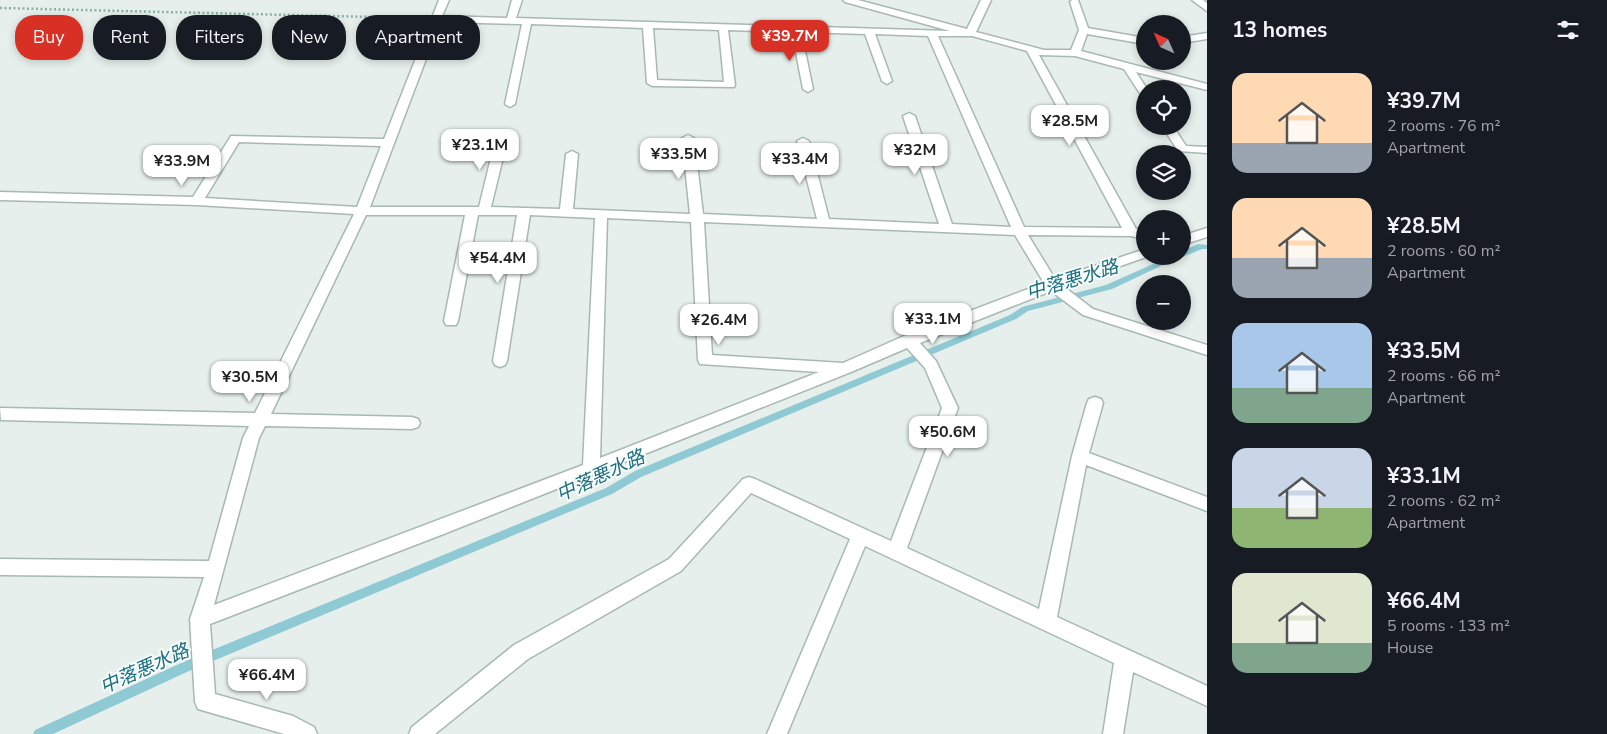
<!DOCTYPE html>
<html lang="en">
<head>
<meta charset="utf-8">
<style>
	:root { --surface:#171b24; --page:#242831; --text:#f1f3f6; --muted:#9ea1a6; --accent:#d93025 }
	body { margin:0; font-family:"Nunito Sans","Noto Sans JP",sans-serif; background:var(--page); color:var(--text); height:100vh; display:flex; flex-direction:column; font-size:19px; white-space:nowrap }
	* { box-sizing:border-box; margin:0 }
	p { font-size:16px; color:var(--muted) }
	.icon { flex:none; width:28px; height:28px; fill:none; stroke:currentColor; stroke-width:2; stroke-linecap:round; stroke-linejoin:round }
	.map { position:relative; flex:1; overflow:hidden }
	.drawer { display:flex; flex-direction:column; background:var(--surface); width:400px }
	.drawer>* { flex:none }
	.banner { position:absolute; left:15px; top:15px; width:475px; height:45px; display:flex; gap:10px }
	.needle { width:32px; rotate:315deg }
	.fabs { position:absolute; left:1136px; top:15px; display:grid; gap:10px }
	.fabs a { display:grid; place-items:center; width:55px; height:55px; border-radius:50%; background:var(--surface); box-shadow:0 2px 8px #0003; font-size:25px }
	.price { position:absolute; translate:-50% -42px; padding:0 11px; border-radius:10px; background:#fff; color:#222; font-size:16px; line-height:32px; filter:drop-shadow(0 1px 2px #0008) }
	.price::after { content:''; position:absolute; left:50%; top:30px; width:15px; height:11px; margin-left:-8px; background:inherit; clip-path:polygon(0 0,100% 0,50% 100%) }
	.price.active { background:var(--accent); color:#fff }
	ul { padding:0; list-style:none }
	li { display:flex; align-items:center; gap:15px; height:125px; padding:0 25px }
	li span { display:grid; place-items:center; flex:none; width:140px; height:100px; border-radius:15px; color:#555 }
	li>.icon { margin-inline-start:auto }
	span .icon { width:60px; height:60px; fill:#fffc; stroke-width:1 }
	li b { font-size:21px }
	h2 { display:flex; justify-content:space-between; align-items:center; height:60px; padding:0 25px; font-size:21px }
	.chip { padding:0 18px; border-radius:20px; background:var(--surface); box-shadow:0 2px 8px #0003; font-size:18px; line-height:45px }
	.chip.active { background:var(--accent); color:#fff }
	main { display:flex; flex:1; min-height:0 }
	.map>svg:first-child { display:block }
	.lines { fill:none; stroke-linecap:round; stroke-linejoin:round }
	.stream { fill:#8ec9d4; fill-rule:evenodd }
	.street-casing { stroke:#a8b8b2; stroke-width:3 }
	.path { stroke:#86b3a5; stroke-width:2.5; stroke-dasharray:2 2.5; stroke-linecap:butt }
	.street { fill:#fff; fill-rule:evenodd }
	.labels { text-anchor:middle; stroke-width:4; stroke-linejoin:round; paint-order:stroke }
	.water-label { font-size:19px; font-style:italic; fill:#1c6f80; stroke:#f7fbf9 }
</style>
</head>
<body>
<main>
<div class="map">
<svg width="1207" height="734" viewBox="0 0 1207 734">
	<rect width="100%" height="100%" fill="#e6efeb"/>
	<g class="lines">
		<path class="stream" d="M1198,244L1207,245V249H1202L1185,256L1182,257V256L1112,289L1028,311L1016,319L641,477L612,494L189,671L53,734H33L35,730L181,663L606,488L635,471L1010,315L1022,307L1106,285L1171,256H1182V251Z"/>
		<g class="street-casing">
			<path id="street" d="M439,0H449L442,16L507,18L512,0H522L516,18L950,31L845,2L843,0H858L967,29L981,0H991L976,32L1044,50H1071L1079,30L1070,2L1072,0H1078L1088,28L1145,38V44L1087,34L1081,51L1207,84V90L1136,72L1147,89H1145V96L1141,95L1124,69L1075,56L1039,55L1136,229L1145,231V239L1131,236L1028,235L1055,279L1145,249V256H1149L1063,286L1093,309L1207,345V355L1083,315L1051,291L920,343L936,361L958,408L907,548L1039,609L1072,456L1087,403L1089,399L1095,397L1101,399L1103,403L1089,453L1207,497V511L1086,465L1057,617L1207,686V706L1133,672L1123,734H1103L1114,663L865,546L787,734H767L850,539L751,493L681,571L528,659L435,734H409L412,727L514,645L669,559L743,479L749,477L755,479L891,541L942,408L925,368L907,348L851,372L441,535L210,624L215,694L293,716L314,727L317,734H284L198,709L195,702L190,619L204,577L0,575V559L209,561L243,438L249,426L1,420L0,408L255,413L354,214L197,205L0,200V192L193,197L231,136L384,139ZM440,22L522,24L505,104L510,107L515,104L531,24L643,28L647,83L652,86L734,87L735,85L728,30L792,32L803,89L808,92L813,89L801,32L865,34L882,81L887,84L892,81L875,34L928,36L1011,227L952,224L915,116L909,113L903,116L939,224L829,219L809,141L803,138L797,141L817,219L703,214L694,138L688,135L682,138L690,214L573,209L578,154L572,151L566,154L560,209L491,207L508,137L502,134L496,137L479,207H370ZM653,28L719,30L724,82L657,80ZM938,36H972L1027,51L1122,228L1024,227ZM239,142L381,146L357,207L205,198ZM366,215H465L444,321L446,325H456L458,321L478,215H517L493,361L495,365L500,367L505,365L507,361L530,215L595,218L583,465L214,605L259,438L265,426L412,429L418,427L420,423L418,419L412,417L271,414ZM607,218L691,222L698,360L700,364L819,372L600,458ZM704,222L1015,235L1044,283L904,336L843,363L712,355Z
				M1192,0H1203L1207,3V11Z
				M1207,33V39L1182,43V37Z
				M1162,126H1173L1186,146L1207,147V153L1178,151Z
				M1207,228V237L1182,245V236Z"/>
		</g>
		<path class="path" d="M0,8L414,18"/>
		<use href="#street" class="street"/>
	</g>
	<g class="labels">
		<g class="water-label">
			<text transform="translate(1072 279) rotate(-17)" y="7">中落悪水路</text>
			<text transform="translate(600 475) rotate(-25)" y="7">中落悪水路</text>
			<text transform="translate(144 668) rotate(-24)" y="7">中落悪水路</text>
		</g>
	</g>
</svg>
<div class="fabs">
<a><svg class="needle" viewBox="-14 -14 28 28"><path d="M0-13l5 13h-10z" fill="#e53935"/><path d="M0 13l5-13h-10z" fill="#9ea1a6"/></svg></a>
<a><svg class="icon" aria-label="locate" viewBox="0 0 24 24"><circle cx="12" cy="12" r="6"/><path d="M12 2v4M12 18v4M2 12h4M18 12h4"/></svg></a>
<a><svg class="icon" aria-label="layers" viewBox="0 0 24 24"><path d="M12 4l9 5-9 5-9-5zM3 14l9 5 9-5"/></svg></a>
<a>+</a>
<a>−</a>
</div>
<b class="price active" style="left:790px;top:62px">¥39.7M</b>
<b class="price" style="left:1070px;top:147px">¥28.5M</b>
<b class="price" style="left:480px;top:171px">¥23.1M</b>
<b class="price" style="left:915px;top:176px">¥32M</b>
<b class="price" style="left:679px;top:180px">¥33.5M</b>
<b class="price" style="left:800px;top:185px">¥33.4M</b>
<b class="price" style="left:182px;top:187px">¥33.9M</b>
<b class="price" style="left:498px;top:284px">¥54.4M</b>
<b class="price" style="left:933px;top:345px">¥33.1M</b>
<b class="price" style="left:719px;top:346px">¥26.4M</b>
<b class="price" style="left:250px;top:403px">¥30.5M</b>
<b class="price" style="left:948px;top:458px">¥50.6M</b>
<b class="price" style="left:267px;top:701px">¥66.4M</b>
<div class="banner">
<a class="chip active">Buy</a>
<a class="chip">Rent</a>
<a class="chip">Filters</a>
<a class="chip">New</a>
<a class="chip">Apartment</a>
</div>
</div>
<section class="drawer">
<h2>13 homes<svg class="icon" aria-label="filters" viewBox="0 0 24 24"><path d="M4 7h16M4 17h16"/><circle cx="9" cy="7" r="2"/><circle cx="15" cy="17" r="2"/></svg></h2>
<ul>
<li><span style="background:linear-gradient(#ffd9b3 70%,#9aa5b1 0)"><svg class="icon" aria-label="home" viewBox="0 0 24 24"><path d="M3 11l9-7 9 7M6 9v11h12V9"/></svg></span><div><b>¥39.7M</b><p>2 rooms · 76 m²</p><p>Apartment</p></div></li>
<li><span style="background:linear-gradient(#ffd9b3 60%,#9aa5b1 0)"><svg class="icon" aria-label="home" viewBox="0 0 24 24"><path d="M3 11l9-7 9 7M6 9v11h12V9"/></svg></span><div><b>¥28.5M</b><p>2 rooms · 60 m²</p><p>Apartment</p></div></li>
<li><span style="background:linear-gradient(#a9c7e8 65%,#7fa58c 0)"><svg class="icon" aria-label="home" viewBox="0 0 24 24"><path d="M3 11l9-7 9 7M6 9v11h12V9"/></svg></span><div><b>¥33.5M</b><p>2 rooms · 66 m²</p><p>Apartment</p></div></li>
<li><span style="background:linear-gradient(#c9d6e8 60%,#8fb573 0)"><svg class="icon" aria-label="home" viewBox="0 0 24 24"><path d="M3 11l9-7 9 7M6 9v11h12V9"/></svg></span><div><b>¥33.1M</b><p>2 rooms · 62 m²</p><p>Apartment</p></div></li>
<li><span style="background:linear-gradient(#dfe7d0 70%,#7fa58c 0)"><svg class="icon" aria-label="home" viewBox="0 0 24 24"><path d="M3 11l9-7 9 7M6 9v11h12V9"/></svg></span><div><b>¥66.4M</b><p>5 rooms · 133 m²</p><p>House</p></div></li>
</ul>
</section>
</main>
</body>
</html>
